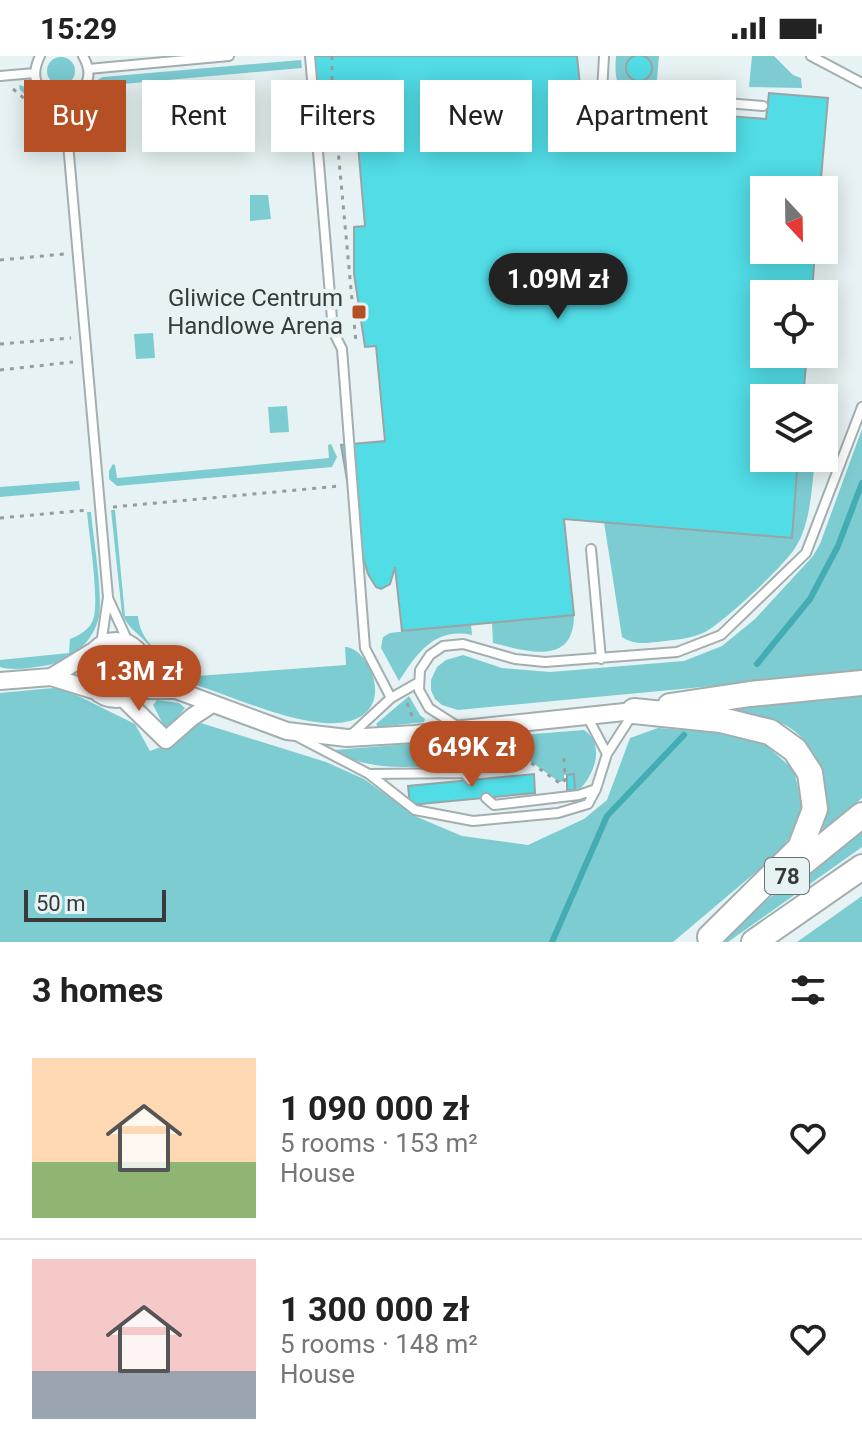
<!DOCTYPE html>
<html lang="en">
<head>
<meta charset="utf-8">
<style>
	:root { --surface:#fff; --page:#f2f2f2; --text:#222; --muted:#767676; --line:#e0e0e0; --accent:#b65024 }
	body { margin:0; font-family:Roboto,sans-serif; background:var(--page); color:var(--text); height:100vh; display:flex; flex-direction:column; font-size:30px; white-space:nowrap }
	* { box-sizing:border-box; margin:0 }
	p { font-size:26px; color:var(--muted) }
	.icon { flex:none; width:44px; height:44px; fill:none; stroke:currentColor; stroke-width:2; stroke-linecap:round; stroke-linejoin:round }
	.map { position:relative; height:886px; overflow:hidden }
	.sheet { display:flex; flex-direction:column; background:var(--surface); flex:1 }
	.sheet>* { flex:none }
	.hud { position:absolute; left:24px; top:24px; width:814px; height:72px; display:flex; gap:16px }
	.needle { width:52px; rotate:158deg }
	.buttons { position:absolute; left:750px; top:120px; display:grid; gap:16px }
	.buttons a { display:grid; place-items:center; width:88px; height:88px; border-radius:0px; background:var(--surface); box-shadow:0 4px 20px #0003; font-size:40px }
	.scale { position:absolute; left:24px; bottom:20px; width:142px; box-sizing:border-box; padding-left:8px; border:4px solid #373b3c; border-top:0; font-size:22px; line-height:28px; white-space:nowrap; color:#373b3c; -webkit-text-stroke:6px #e6f2f3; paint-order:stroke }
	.price { position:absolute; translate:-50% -68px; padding:0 18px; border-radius:28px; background:var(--accent); color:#fff; font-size:26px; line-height:52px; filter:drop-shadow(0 2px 4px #0008) }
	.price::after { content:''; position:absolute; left:50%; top:48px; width:24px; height:18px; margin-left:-12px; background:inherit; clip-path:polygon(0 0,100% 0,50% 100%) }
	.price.current { background:#222; color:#fff }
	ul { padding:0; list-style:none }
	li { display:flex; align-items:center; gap:24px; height:200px; padding:0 32px }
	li+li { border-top:2px solid var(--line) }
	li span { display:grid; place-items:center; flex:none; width:224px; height:160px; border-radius:0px; color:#555 }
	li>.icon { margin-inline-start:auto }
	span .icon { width:96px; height:96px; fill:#fffc; stroke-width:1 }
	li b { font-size:34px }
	h2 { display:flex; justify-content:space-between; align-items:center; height:96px; padding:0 32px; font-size:34px }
	.chip { padding:0 28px; border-radius:0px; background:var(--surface); box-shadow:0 4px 20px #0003; font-size:28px; line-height:72px }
	.chip.current { background:var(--accent); color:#fff }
	.status { display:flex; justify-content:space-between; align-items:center; height:56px; padding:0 40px; background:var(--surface); direction:ltr }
	.status svg { height:22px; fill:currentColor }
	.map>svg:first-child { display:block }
	.green { fill:#7cccd2 }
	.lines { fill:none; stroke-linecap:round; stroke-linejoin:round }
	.stream { stroke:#44acb3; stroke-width:6 }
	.building { fill:#51dce6; stroke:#99a4a5; stroke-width:2 }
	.service-casing { stroke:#a3aeaf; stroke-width:12 }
	.minor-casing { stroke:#a3aeaf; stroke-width:20 }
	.primary-casing { stroke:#a3aeaf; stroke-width:28 }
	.path { stroke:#959d9e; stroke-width:3; stroke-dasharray:4 6; stroke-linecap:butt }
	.service { stroke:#fff; stroke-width:8 }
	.minor { stroke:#fff; stroke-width:16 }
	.primary { stroke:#fff; stroke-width:24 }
	.poi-dot { fill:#b65024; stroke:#e6f2f3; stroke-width:3 }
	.labels { text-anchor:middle; stroke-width:8; stroke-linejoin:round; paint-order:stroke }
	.shield { fill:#e6f2f3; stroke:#6c7273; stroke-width:2 }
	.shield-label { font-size:22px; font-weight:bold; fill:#373b3c }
	.poi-label { font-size:24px; fill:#373b3c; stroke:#e6f2f3; text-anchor:end }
</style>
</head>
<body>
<div class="status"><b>15:29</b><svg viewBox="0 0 49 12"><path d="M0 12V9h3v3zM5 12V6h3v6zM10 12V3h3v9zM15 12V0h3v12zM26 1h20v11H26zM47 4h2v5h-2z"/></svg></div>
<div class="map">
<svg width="862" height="886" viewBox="0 0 862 886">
	<rect width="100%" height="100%" fill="#e6f2f3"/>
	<path class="green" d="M616,0H659L656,35C623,33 613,39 616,0Z
		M752,0H774L793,19L801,22L802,32L749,31Z
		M47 15a14 14 0 1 1 28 0a14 14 0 1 1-28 0Z
		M301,4L302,12L123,28L116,24L104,26L79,59H75C76,47 91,26 103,21Z
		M19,29C33,32 50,47 54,60H50L20,34Z
		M103,38H105L106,51C86,52 84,66 86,83L79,85L76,71L82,70V66Z
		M250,139H268L271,163L250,165Z
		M153,277L155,302L136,303L134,278Z
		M287,350L289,376L270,377L268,351Z
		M862,373V616L458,654L442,649L435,643L431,634V624L437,611L446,604L463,599L502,612L550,616L684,605L722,590L755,563L813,500L820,488Z
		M331,388L337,401L332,411L117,430L109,423V415L113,408L115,409L117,422L329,402L328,389Z
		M798,402H815C812,429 811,468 795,492C784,510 724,566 705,576C691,583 673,584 657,586C644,587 634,589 622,581L604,466L791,482Z
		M79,425L80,434L0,441V431Z
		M111,454H115L125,560H138C140,585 159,599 181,607L183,621L346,609L345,591C372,591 405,672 324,667C280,664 221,635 177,623C160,614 159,602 148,588C138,577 128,572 122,558Z
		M87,456H91C93,482 103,537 99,560C94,587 68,607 43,610C29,612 14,615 0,611V604L69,597L70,583C80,579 89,574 93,564C100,546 89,479 87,456Z
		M574,559C574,611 527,595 493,587L492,566Z
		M471,568L472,579C435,571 417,597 399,625L381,592L383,581L390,577Z
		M98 615a17 17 0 1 1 34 0a17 17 0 1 1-34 0Z
		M53,632L68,635L135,668L150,695L179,684L186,672L201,667L326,706L364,723L417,761L462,780L528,789L584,763L607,744L630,682L658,672L711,676L760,684L794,714L802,750L795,775L775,800L673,886H0V637Z
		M409,640L420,659L425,663L424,666L378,671L376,668Z
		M862,640V742L824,773L822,771C833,737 817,683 783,668C763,659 743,656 722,654L741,649Z
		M157,644L179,647L185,652L169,672L164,670L153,649Z
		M584,674C606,688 594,720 579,734H575L574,718L564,719V725L559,726L526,702L510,699C461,707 377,724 334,694Z
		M862,769V791L728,886H714Z
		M862,839V886H797L862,840Z"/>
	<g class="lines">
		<path class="stream" d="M757,608L810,543L838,490L862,427
			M552,886L607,760L684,679"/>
	</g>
	<path class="building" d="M626 12a13 13 0 1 1 26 0a13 13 0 1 1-26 0Z
		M314,0H577L582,49L766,63L769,37L828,42L820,134H764V194H815L812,238H764V298H807L803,342H764V402H798L792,482L564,463L574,559L402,575L395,511L390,528L381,533L376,531L368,518L360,491L347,424L341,389L385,385L376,290L365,291L354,218V171L365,170L358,89L313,94Z
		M276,59H283L285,77L277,78Z
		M534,718L535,737L410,749L408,730Z
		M574,718L575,734H567V719Z"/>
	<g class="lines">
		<g class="service-casing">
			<path id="service" d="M40,0C13,56 112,51 83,0
				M310,0L333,275L342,293L365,592L391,642
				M604,0L602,37L763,50
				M811,0L862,27
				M88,13L229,0
				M0,20L35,17
				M64,42L108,541L101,589
				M591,493L601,603
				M108,542L129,588
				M587,660L607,698
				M457,670L429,652L419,634L420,614L430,599L443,590L463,588L515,603L545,606L677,596L721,579L806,497L862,351
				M351,679L391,642L419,626
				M298,681L369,718L415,754L473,765L558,757L588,748L596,733
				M370,718L464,717L470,724
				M486,742L494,749L579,739L596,733L607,698L634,656"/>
		</g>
		<g class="minor-casing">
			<path id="minor" d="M87 614a29 29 0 1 1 58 0a29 29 0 1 1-58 0Z
				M51,621L92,596
				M0,625L51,621L93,634
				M138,634H176L287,675L347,682L415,678L634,655
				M124,643L166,684L192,661L212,648"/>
		</g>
		<g class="primary-casing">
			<path id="primary" d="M670,650L750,638L862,627
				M634,655L721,664L770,676L795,694L810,717L815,753L800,792L710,881
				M793,815L862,759
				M754,886L862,811"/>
		</g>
		<path class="path" d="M332,0V29L356,287
			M13,33L53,67
			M0,204L64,198
			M0,288L71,282
			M0,314L73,306
			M113,451L340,430
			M0,462L88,454
			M407,647L413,662
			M423,696L478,702L511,700L527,704L561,728L565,724L564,700"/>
		<use href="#service" class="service"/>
		<use href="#minor" class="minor"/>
		<use href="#primary" class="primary"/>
	</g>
	<rect class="poi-dot" x="351" y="248" width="16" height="16" rx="4"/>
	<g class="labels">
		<rect class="shield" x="765" y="802" width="44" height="36" rx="6"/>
		<g class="shield-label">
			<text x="787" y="828">78</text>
		</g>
		<g class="poi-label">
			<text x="343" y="250">Gliwice Centrum<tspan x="343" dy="28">Handlowe Arena</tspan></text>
		</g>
	</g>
</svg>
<div class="buttons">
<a><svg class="needle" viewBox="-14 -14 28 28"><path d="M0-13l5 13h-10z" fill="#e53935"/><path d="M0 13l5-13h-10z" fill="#767676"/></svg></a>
<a><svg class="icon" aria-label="locate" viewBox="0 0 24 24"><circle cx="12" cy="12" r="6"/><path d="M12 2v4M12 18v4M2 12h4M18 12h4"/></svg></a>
<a><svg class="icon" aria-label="layers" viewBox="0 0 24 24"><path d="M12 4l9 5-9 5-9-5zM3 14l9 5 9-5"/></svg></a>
</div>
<div class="scale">50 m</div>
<b class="price current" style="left:558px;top:265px">1.09M zł</b>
<b class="price" style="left:139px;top:657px">1.3M zł</b>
<b class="price" style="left:472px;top:733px">649K zł</b>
<div class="hud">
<a class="chip current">Buy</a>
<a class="chip">Rent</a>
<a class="chip">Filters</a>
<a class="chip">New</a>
<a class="chip">Apartment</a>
</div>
</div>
<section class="sheet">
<h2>3 homes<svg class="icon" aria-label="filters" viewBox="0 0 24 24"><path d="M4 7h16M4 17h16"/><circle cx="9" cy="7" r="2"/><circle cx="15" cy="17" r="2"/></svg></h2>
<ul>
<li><span style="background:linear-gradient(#ffd9b3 65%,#8fb573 0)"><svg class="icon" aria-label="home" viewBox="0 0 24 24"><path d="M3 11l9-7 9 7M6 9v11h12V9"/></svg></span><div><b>1 090 000 zł</b><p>5 rooms · 153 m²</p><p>House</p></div><svg class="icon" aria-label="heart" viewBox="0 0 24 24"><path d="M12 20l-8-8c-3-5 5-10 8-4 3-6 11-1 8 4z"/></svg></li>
<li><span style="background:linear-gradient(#f6c9c9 70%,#9aa5b1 0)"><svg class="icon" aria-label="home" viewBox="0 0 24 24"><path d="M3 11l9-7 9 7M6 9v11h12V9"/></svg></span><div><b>1 300 000 zł</b><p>5 rooms · 148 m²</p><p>House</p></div><svg class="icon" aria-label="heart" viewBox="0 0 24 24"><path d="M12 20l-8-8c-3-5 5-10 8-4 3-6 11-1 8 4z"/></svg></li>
</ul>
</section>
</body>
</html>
